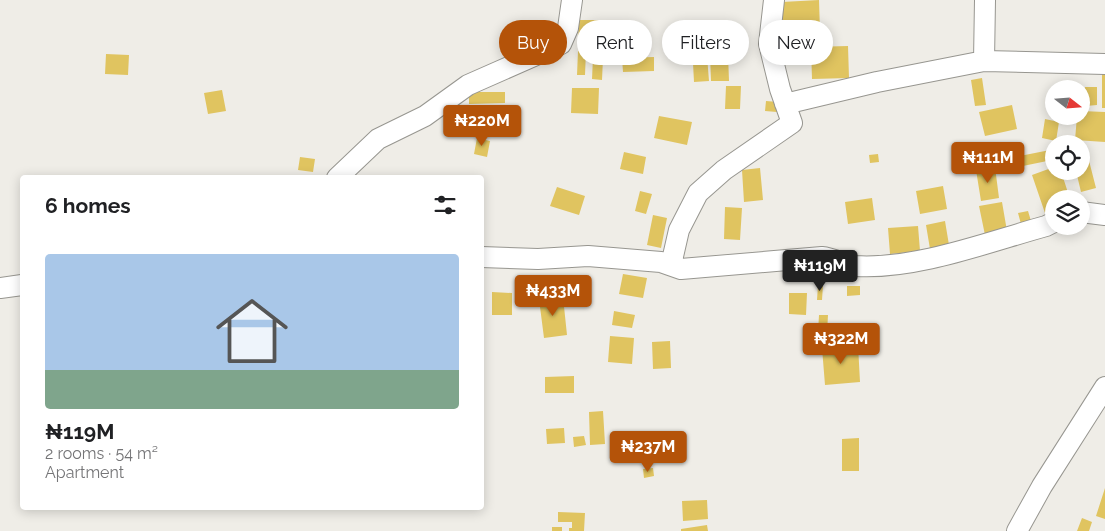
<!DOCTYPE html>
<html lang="en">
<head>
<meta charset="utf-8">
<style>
	:root { --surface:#fff; --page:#f6f6f6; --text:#202124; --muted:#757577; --accent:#b45309 }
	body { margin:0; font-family:Raleway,sans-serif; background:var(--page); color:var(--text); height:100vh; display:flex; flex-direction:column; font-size:19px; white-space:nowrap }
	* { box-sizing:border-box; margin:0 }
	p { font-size:16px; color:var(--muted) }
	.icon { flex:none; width:28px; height:28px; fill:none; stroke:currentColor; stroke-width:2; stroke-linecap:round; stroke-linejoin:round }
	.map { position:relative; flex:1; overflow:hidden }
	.side { position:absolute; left:20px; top:175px; width:464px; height:335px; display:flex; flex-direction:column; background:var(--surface); border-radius:5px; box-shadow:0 2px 12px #0003 }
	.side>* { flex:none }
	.top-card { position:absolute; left:499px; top:20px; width:475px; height:45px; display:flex; gap:10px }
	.needle { width:32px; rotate:107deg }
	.fabs { position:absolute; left:1045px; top:80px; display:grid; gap:10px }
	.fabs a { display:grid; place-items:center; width:45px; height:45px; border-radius:50%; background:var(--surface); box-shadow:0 2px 12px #0003; font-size:25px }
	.price { position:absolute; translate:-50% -42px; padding:0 11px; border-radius:5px; background:var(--accent); color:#fff; font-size:16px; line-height:32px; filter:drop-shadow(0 1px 2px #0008) }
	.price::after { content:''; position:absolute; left:50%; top:30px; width:15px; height:11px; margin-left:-8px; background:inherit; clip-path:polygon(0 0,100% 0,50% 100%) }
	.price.active { background:#222; color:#fff }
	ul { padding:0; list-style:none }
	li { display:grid; align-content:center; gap:10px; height:265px; padding:0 25px }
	li span { display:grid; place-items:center; height:155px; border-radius:5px; color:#555 }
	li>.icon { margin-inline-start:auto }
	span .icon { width:90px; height:90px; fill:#fffc; stroke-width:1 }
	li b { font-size:21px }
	h2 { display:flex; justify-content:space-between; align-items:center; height:60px; padding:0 25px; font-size:21px }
	.tag { padding:0 18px; border-radius:22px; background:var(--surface); box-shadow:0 2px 12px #0003; font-size:18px; line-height:45px }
	.tag.active { background:var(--accent); color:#fff }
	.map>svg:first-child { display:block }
	.building { fill:#e0c460 }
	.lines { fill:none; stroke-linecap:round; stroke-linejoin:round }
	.minor-casing { stroke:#979690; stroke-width:22 }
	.minor { stroke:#fff; stroke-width:20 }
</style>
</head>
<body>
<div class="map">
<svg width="1105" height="531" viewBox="0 0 1105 531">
	<rect width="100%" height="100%" fill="#efede7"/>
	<path class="building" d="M819,0L820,32L783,34L782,2Z
		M579,20H603L602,42H578Z
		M706,43L709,81L694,82L692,44Z
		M848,46L849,78L812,79L811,47Z
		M578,51H586L585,75H577Z
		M106,54L129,55L128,75L105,74Z
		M728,54L729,81H711L710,55Z
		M593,57L603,58L602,80L592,79Z
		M654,57V71L623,72L622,58Z
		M1102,72H1105V108H1102Z
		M982,78L986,105L975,106L971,80Z
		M726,86H741L740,109H725Z
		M1085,87H1097V105L1086,106Z
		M572,88H599L598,114L571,113Z
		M222,90L226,111L208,114L204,93Z
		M469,92H505V103L469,104Z
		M766,101L778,102L777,112L765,111Z
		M1012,105L1017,129L985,136L979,112Z
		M1081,111L1105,112V142L1075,140L1077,116H1081Z
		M659,116L692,122L687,145L654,138Z
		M1045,119L1059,122L1056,141L1042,138Z
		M477,138L490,141L487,157L474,154Z
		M1086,149L1096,188L1081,192L1076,171H1081V150Z
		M1050,150L1052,160L1018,167L1015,157Z
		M624,152L646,157L643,174L620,169Z
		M878,154L879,162L870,163L869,155Z
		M300,157L315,159L313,172L298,170Z
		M995,167L999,198L981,201L976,170Z
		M1054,167V171H1061L1070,199H1054V210L1045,213L1032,175Z
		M760,168L763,200L744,202L742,170Z
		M943,186L947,209L920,214L916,191Z
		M557,187L585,196L579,215L550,206Z
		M640,191L652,194L646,214L635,211Z
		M872,198L875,220L848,224L845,202Z
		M1002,202L1007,231L985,235L979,206Z
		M725,207L742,208L740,240L724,239Z
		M1028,211L1031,221L1021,224L1018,213Z
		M653,215L667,218L661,248L647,245Z
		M945,221L949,245L930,249L926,225Z
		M918,226L920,251L890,254L888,228Z
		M623,274L647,278L643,298L619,294Z
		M818,285H823L822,300H817Z
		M847,286H860V295L847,296Z
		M492,292L512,293V315H492Z
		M789,293H807L806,315L789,314Z
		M563,297L567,335L544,338L539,299Z
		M614,311L635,315L632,328L612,325Z
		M819,315H828L827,333L818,332Z
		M610,336L634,338L632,364L608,362Z
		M670,341L671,368L653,369L652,342Z
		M858,345L860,382L825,385L822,348Z
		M574,376V393H545V377Z
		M603,411L605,444L590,445L589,412Z
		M564,428L565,443L547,444L546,429Z
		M584,436L586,445L574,447L573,437Z
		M859,438V471H842V439Z
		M653,468L654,476L644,478L643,469Z
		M1105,488V519L1096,516Z
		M707,500L708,519L683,521L682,501Z
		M558,512L585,513L584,531H569V528H572V522H558Z
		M1082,518L1092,522L1089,531H1077Z
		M707,525L708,531H681V529Z
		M552,527H562V531H552Z"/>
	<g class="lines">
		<g class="minor-casing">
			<path id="minor" d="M984,61L1105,64
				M785,104L877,82L984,61L985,0
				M337,178L378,139L425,116L468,85L561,44L568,28L572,0
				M1081,212L1105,215
				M481,257L538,259L588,256L661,262L681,269L822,257C834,258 844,265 855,266C915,270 988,242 1046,226L1054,222
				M671,265L679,230L698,193L724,170L792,123L780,89L769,44L774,0
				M0,288L22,285
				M1017,531L1042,486L1105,387"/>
		</g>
		<use href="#minor" class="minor"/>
	</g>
</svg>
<div class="fabs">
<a><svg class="needle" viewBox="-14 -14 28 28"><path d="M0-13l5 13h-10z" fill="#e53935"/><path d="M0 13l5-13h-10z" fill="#757577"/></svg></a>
<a><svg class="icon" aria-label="locate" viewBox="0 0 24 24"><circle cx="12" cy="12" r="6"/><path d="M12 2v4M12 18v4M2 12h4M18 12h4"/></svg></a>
<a><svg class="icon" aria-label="layers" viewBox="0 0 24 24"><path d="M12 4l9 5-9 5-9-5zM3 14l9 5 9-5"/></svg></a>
</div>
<b class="price" style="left:482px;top:147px">₦220M</b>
<b class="price" style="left:988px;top:184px">₦111M</b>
<b class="price active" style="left:820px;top:292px">₦119M</b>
<b class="price" style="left:553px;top:317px">₦433M</b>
<b class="price" style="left:841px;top:365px">₦322M</b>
<b class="price" style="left:648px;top:473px">₦237M</b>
<div class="top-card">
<a class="tag active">Buy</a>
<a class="tag">Rent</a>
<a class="tag">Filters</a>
<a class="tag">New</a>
</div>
<section class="side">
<h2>6 homes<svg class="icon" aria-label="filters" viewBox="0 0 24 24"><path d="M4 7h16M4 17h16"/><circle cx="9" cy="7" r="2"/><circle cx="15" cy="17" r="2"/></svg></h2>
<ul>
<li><span style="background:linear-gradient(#a9c7e8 75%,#7fa58c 0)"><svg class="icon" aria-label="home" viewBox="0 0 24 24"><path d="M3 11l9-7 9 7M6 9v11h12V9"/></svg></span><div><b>₦119M</b><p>2 rooms · 54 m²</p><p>Apartment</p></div></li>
</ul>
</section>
</div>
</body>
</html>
